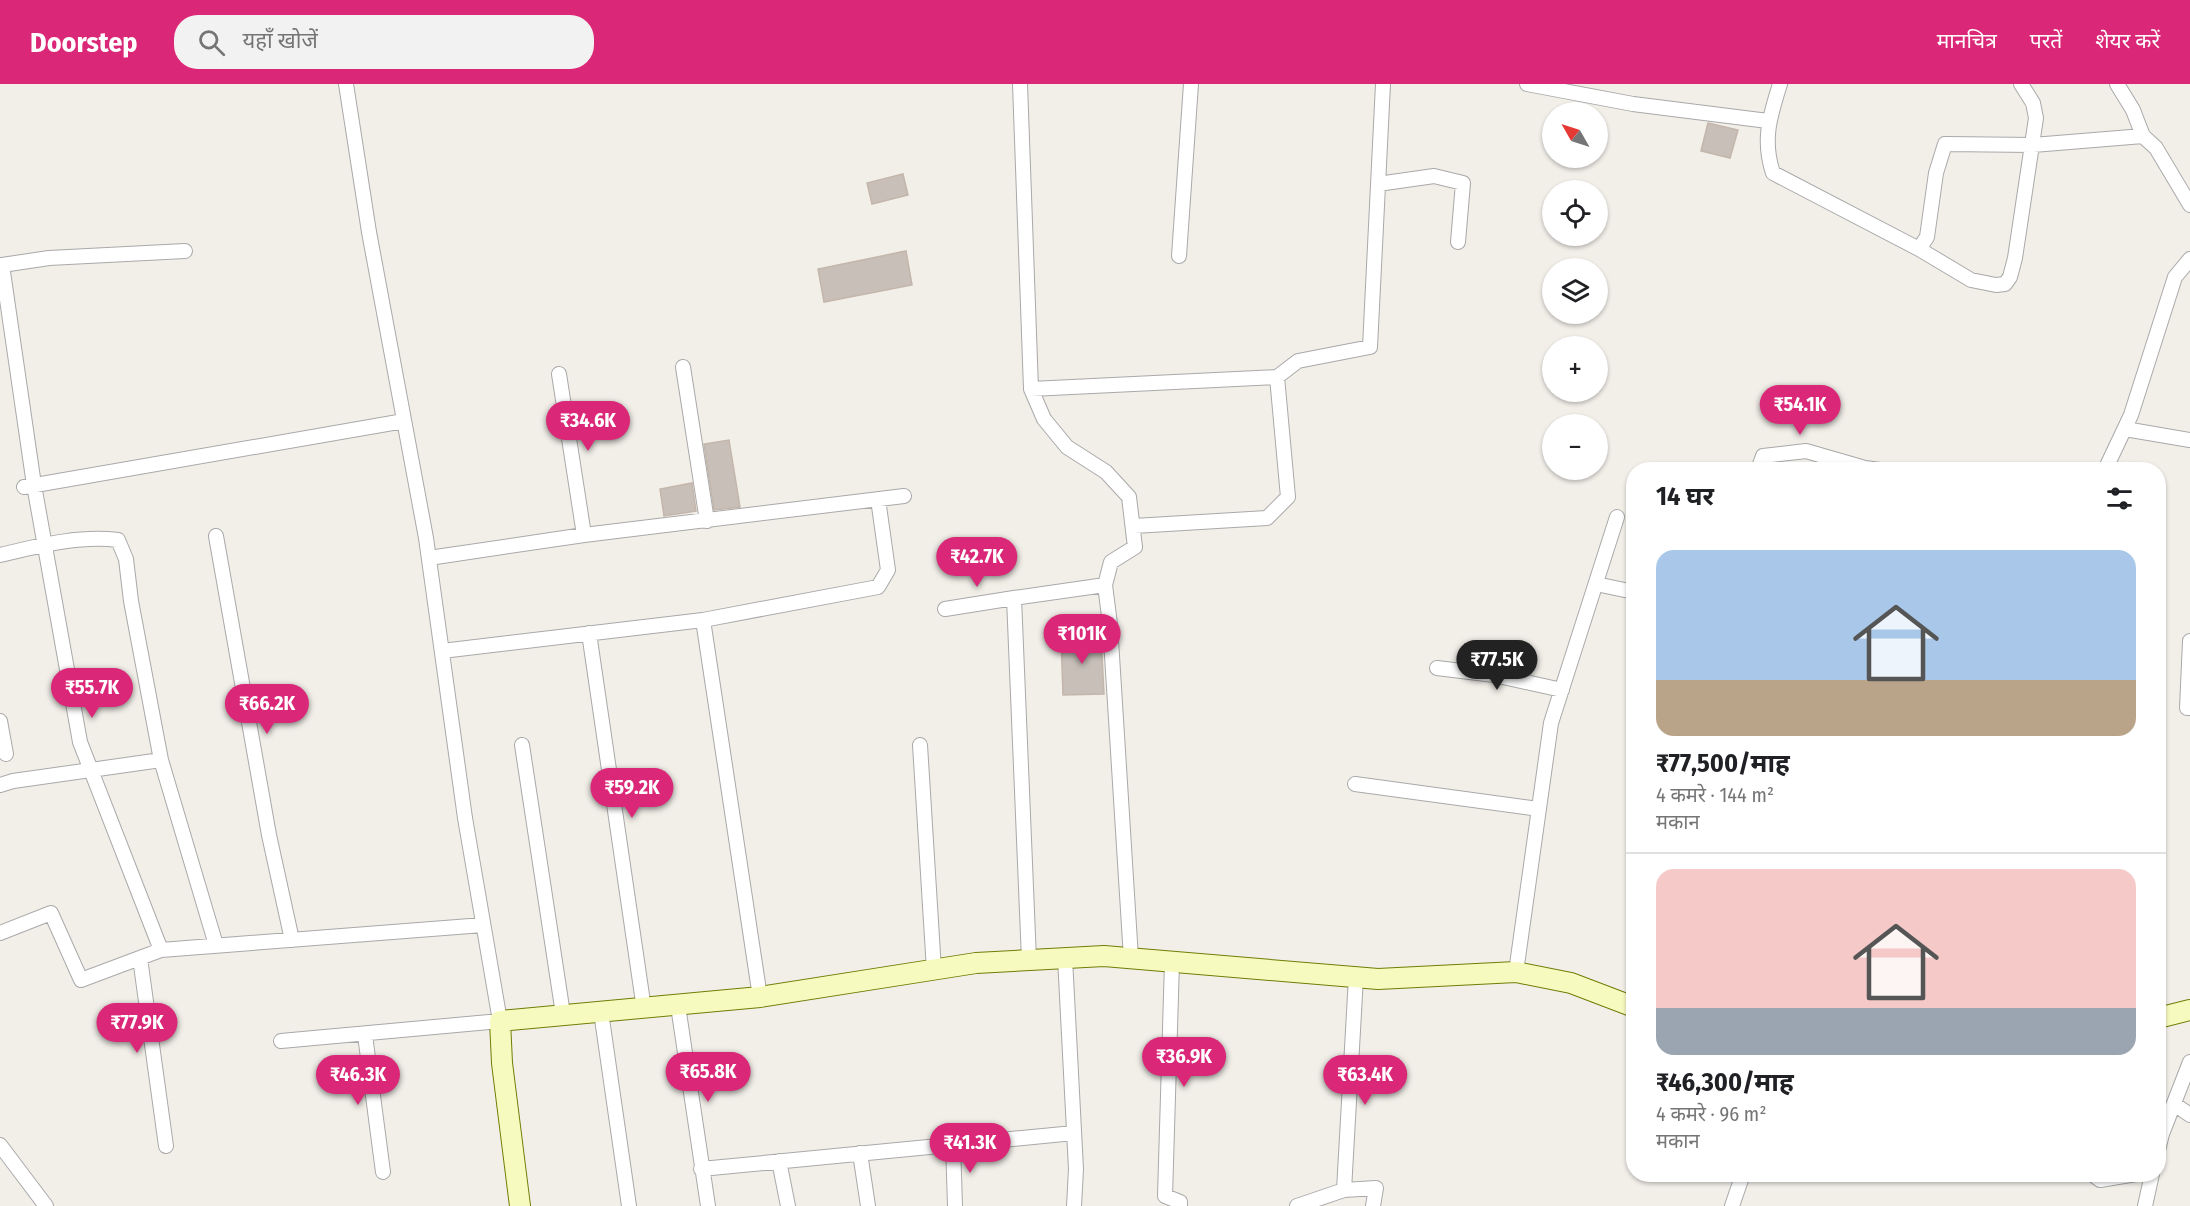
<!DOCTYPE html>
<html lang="hi">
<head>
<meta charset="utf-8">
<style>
	:root { --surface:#fff; --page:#f2f2f2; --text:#202124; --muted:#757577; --line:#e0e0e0; --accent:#db2777 }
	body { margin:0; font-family:"Fira Sans Condensed","Noto Sans Devanagari",sans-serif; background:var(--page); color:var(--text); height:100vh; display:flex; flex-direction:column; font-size:22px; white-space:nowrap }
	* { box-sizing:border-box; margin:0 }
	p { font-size:20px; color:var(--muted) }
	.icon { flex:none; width:33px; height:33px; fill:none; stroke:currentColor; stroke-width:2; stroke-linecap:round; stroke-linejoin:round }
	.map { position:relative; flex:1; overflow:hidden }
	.side { position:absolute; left:1626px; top:378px; width:540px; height:720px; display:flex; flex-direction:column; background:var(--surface); border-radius:24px; box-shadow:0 2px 4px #0004 }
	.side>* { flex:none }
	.needle { width:39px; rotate:309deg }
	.fabs { position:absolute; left:1542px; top:18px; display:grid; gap:12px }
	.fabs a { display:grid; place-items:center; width:66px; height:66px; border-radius:50%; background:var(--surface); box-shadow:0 2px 4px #0004; font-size:30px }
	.price { position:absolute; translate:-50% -51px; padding:0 14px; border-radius:21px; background:var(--accent); color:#fff; font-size:20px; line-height:39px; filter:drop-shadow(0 2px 3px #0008) }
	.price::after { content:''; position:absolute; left:50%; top:36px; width:18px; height:14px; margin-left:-9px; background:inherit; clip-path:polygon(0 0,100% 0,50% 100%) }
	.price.current { background:#222; color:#fff }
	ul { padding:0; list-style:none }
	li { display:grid; align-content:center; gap:12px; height:318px; padding:0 30px }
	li+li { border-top:2px solid var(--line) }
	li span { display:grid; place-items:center; height:186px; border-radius:18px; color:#555 }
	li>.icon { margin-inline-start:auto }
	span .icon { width:108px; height:108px; fill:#fffc; stroke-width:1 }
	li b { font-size:26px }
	h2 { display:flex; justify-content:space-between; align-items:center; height:72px; padding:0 30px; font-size:26px }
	header { display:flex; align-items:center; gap:36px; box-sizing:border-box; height:84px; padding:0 30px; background:var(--accent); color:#fff }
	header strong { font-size:28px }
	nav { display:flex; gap:33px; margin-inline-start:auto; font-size:21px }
	.search { width:420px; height:54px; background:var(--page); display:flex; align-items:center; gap:15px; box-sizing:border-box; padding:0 21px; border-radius:24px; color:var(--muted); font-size:22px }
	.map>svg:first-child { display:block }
	.building { fill:#c7bfb8; stroke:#c4b6ab; stroke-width:1.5 }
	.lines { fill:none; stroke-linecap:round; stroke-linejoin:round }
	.street-casing { stroke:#a9a9a9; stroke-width:16 }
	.secondary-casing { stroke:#707d05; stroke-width:22 }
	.street { stroke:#fff; stroke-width:14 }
	.secondary { stroke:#f7fabf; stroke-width:20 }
</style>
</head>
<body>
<header>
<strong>Doorstep</strong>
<div class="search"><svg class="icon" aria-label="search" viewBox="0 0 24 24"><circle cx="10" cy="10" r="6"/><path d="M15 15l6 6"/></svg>यहाँ खोजें</div>
<nav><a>मानचित्र</a><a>परतें</a><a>शेयर करें</a></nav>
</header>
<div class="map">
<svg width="2190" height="1122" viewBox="0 0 2190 1122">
	<rect width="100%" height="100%" fill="#f2efe9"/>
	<path class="building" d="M1708,39L1738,46L1730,74L1701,67Z
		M903,90L908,111L872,120L867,99Z
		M906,167L912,201L824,218L818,185Z
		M729,356L740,423L714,426L704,360Z
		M692,399L696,427L664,432L660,405Z
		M1101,551L1104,610L1063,611L1061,552Z"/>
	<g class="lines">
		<g class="street-casing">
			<path id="street" d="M1020,0L1031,305L1044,335L1067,363L1106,388L1129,413L1135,463L1111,478L1105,501L1110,540L1131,874
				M1527,0L1633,20L1768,37
				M1780,0C1770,32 1762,56 1773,89L1919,165L1971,196L1996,201L2005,200L2010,193L2015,174L2036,34L2033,19L2021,0
				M2117,0L2133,26L2143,52L2156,64L2190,121
				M1378,100L1434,92L1463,99L1458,158
				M1919,165L1927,153L1936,89L1945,60L2033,61L2143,52
				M1179,172L1191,0
				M683,283L707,437
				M559,290L584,451
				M1031,305L1277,293L1298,277L1370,263L1383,0
				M2125,345L2190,356
				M1758,386L1763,372L1806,367L1865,384L1880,386
				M2105,386L2131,331L2175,193L2190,175
				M24,403L404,337
				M1134,442L1267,434L1288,413L1277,293
				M216,452L269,751L292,856
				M0,471C38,462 79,451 118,456L126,475L131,517L161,676L216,861
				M429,474L584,451L904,412
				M1596,500L1634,508
				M945,525L1014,514
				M703,536L878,503L888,486L878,415
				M589,549L644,925
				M2190,557L2187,624H2190
				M442,567L703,536L760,913
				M1437,584L1494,591L1562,606
				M0,637L6,670
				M522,661L563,930
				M920,661L934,886
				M1355,700L1539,725
				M0,701L13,697L161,676
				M0,849L51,829L81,896L161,866L483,841
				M161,866L80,658L34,401L2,181L49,174L185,167
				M140,874L166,1062
				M1065,874L1076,1085L1074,1122
				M1029,876L1014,514L1105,501
				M1172,878L1165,1112L1180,1118V1122
				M1516,888L1551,639L1617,433
				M1356,893L1344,1106L1376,1104L1373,1122
				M678,922L708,1122
				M601,928L629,1122
				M365,951L383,1088
				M281,957L500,937L465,734L426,454L369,148L346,0
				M2174,1020L2190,1031
				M953,1059L955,1122
				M0,1061L46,1122
				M2158,1066L2162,1050L2190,978
				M860,1069L868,1122
				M779,1077L788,1122
				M701,1085L1074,1049
				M2092,1090L2100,1096L2136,1090
				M1297,1122L1344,1106
				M1732,1122L1743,1090
				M2145,1122L2152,1090"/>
		</g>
		<g class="secondary-casing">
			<path id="secondary" d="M2158,934L2190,926
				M520,1122L502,979L500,937L760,913L976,879L1104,872L1378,895L1516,888L1571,899L1634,923"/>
		</g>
		<use href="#street" class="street"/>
		<use href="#secondary" class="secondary"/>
	</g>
</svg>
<div class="fabs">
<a><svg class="needle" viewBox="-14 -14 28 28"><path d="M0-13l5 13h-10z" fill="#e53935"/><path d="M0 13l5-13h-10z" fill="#757577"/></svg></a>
<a><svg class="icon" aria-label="locate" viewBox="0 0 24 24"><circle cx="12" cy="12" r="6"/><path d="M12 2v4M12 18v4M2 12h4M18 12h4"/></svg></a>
<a><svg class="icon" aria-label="layers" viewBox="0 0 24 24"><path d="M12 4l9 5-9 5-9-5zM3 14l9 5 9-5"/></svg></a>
<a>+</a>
<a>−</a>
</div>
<b class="price" style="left:1800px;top:352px">₹54.1K</b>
<b class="price" style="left:588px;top:368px">₹34.6K</b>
<b class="price" style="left:977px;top:504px">₹42.7K</b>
<b class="price" style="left:1082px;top:581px">₹101K</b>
<b class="price current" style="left:1497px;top:607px">₹77.5K</b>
<b class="price" style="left:92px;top:635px">₹55.7K</b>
<b class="price" style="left:267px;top:651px">₹66.2K</b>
<b class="price" style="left:632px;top:735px">₹59.2K</b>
<b class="price" style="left:137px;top:970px">₹77.9K</b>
<b class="price" style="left:1184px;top:1004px">₹36.9K</b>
<b class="price" style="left:708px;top:1019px">₹65.8K</b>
<b class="price" style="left:358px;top:1022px">₹46.3K</b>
<b class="price" style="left:1365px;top:1022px">₹63.4K</b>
<b class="price" style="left:970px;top:1090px">₹41.3K</b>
<section class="side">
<h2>14 घर<svg class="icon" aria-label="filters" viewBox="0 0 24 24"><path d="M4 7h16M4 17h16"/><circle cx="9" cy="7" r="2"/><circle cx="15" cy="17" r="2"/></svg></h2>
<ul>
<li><span style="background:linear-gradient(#a9c7e8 70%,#b9a48a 0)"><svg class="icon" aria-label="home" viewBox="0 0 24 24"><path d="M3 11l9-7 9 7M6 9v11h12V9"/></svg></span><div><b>₹77,500/माह</b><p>4 कमरे · 144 m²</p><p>मकान</p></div></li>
<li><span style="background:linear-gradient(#f6c9c9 75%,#9aa5b1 0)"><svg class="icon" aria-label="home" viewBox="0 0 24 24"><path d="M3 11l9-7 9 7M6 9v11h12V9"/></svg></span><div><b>₹46,300/माह</b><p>4 कमरे · 96 m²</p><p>मकान</p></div></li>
</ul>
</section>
</div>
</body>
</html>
